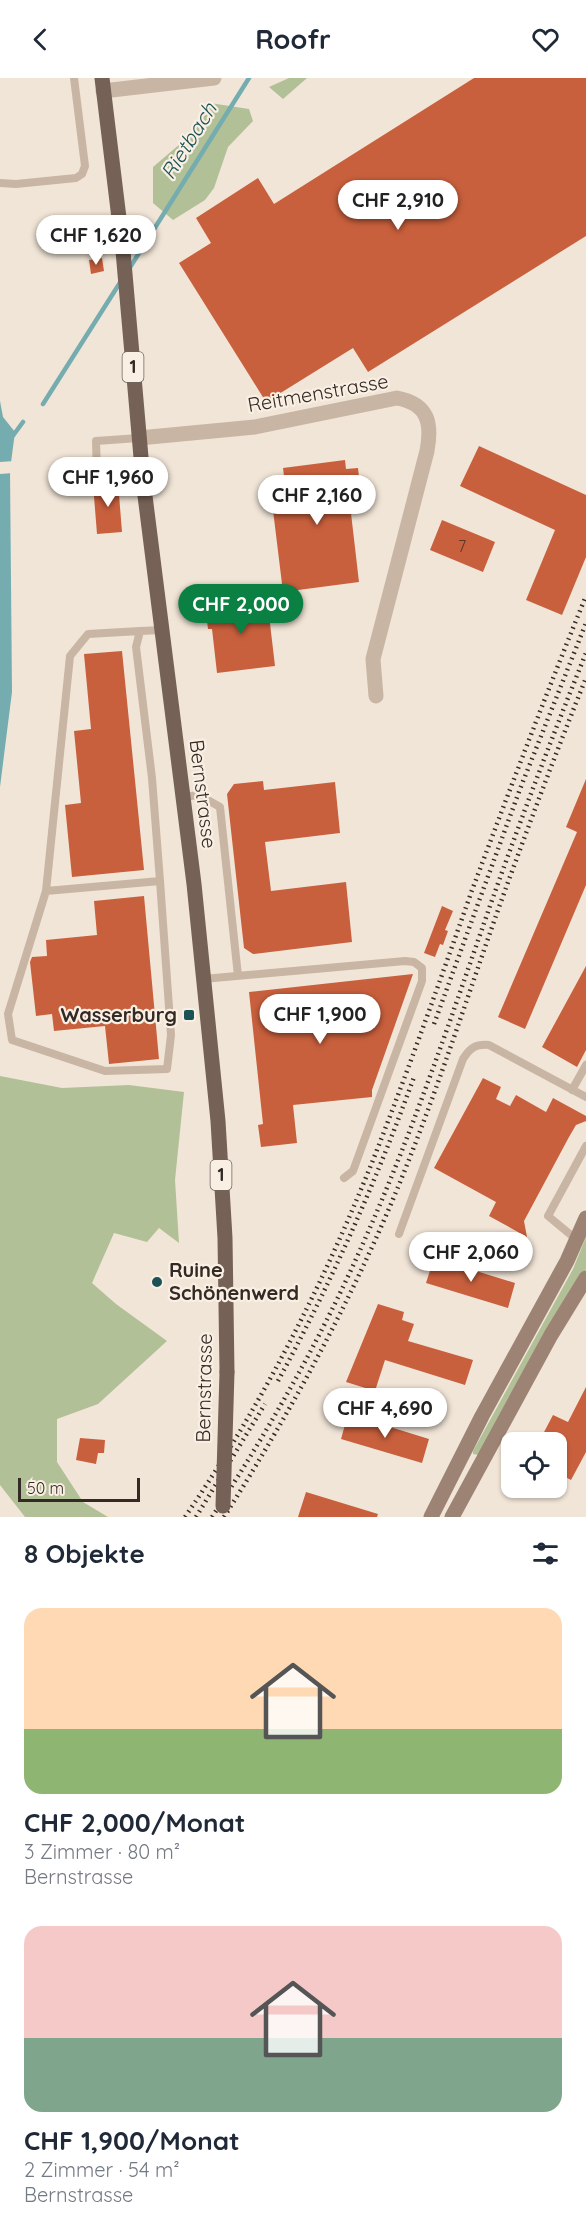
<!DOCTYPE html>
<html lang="de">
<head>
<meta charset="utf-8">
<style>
	:root { --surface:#fff; --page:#f6f6f7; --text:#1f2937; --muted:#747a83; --accent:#0b8043 }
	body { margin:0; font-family:Quicksand,sans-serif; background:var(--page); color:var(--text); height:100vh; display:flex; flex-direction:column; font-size:22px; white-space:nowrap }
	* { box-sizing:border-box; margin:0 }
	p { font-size:20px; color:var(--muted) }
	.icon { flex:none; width:33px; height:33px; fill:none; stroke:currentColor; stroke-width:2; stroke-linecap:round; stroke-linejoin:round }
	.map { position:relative; height:1439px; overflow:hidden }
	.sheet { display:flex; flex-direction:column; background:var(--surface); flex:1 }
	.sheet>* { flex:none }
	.buttons { position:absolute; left:501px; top:1354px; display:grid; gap:12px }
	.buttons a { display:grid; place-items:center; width:66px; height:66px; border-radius:12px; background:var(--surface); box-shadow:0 2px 4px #0004; font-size:30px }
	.scale { position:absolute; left:18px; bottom:15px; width:122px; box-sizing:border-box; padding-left:6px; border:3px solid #342a25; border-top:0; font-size:16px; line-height:21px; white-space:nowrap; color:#342a25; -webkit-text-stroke:4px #f9efe3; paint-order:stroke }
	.price { position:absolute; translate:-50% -51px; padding:0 14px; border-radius:21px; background:#fff; color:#222; font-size:20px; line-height:39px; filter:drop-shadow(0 2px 3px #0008) }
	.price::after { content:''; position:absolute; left:50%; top:36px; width:18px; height:14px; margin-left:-9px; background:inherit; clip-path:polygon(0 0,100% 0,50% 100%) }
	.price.on { background:var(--accent); color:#fff }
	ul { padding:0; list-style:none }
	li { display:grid; align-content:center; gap:12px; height:318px; padding:0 24px }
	li span { display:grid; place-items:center; height:186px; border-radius:18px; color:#555 }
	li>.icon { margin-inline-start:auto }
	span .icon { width:108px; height:108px; fill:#fffc; stroke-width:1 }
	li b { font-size:26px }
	h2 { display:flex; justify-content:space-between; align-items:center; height:72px; padding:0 24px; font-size:26px }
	header { display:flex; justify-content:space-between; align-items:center; height:78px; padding:0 24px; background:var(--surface); font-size:27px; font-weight:700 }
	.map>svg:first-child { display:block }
	.green { fill:#b2c097 }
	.water { fill:#75acaf }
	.pier { fill:#f1e5d7 }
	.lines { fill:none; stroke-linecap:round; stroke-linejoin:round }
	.stream { stroke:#75acaf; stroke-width:4.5 }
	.building { fill:#c9603d }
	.service { stroke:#c9b5a3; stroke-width:8 }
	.minor { stroke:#c9b5a3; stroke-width:15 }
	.secondary { stroke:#9d8374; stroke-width:15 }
	.primary { stroke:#766156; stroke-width:15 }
	.rail { stroke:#342a25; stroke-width:4.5; stroke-dasharray:1.5 4.5; stroke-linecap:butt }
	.primary-bridge { stroke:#766156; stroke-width:15 }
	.poi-dot { fill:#1a5256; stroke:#f9efe3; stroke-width:2 }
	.labels { text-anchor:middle; stroke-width:4.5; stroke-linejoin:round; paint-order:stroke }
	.number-label { font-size:16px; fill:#59382b }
	.shield { fill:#f9efe3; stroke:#6f655e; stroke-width:1.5 }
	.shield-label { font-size:18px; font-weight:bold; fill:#342a25 }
	.street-label { font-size:20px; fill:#342a25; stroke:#f9efe3 }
	.poi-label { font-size:20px; font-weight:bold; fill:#342a25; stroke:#f9efe3; text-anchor:end }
	.water-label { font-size:21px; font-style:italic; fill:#1a5256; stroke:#f9efe3 }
</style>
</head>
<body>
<header><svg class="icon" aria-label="back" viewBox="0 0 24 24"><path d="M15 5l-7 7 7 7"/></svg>Roofr<svg class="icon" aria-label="heart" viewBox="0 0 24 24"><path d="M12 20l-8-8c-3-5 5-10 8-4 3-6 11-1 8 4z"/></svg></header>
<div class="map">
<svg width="586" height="1439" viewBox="0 0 586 1439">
	<rect width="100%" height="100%" fill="#f1e5d7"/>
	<path class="green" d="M289,0H307L283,21L269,9Z
		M210,25L249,31L253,43L228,69L214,110L205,122L173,142L153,125V89L187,60Z
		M0,998L62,1010L129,1007L184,1014L175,1102L179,1165L159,1150L147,1164L114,1155L92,1205L116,1226L167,1263L98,1326L57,1341V1384L83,1424L108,1439H25L0,1407Z
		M586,1159V1191L479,1377L473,1376V1373L573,1191Z"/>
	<path class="water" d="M0,323L3,339L15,354L10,392L12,614L0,709Z"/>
	<path class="pier" d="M14,383L13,395L0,396V384Z"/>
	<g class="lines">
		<path class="stream" d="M129,191L249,0
			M43,326L121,203
			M12,359L23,344"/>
	</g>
	<path class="building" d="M474,0H586V158L368,294L353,270L266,324L179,185L211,165L196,140L258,100L274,126Z
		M102,180L104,193L91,196L89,182Z
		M479,368L586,417V479L562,537L526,522L555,452L460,408Z
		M345,382L346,391L358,390L361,416L349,418L359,504L283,514L272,424L287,422L283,390Z
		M118,404L122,454L97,456L93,406Z
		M442,442L495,464L483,494L430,472Z
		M267,520L275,588L217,595L212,551H208L205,527Z
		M122,573L144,792L72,799L65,727L81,725L74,653L91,651L84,576Z
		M586,701V807L525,951L498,939L577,754L566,749Z
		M263,703L264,712L335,704L340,755L265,764L271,813L346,804L352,864L253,876L244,870L227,716L234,706Z
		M144,818L159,981L109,986L105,948L54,953L52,936L36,938L30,884L32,879L47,878L46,862L97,857L94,823Z
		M442,828L453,833L445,852L448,853L443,867L440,866L435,879L424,875Z
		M586,888V972L577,989L542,969Z
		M413,896L372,1012V1019L293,1027L297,1065L261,1069L258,1047L263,1046L249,914Z
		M483,1000L501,1009L496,1021L510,1028L516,1017L546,1034L553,1020L586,1038V1043L576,1047L569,1059L524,1143L527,1159L489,1138L496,1124L434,1090Z
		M434,1180L515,1205L508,1230L426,1205Z
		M378,1226L404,1234L402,1242L414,1246L408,1263L473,1282L465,1307L385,1282L375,1313L346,1304Z
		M586,1309V1374L571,1402L556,1394V1363L543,1356L553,1337L568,1344Z
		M348,1336L429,1361L422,1385L341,1361Z
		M80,1360L105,1362L104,1375H98L96,1386L76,1382Z
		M306,1414L378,1436L377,1439H298Z"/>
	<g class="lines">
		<path class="service" d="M0,105L16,106L76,100L82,96L85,88L74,0
			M97,396L96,363L139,360
			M53,404L120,394L141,386
			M140,553L88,556L70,578L46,813L8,936L12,962L105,993L167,991L171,957L160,803L152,700L136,569L140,553L162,552
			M182,719L199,717L220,729L238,898
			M46,813L160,803
			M203,901L405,883L414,884L422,890V903L353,1093L344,1100
			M572,1012L586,987
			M399,1156L463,981C470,970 475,966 489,967L586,1019
			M577,1162L548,1138L586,1068"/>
		<path class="minor" d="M103,13L214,0
			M139,360L255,349L397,320C429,326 432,346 427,373L373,581L376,618"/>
		<path class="secondary" d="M431,1439L482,1338L567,1183L586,1140
			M452,1439L551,1257L586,1200"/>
		<path class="primary" d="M102,0L123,173L143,402L194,806L218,1043L225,1160L227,1294"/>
		<path class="rail" d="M434,946L520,711L586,545
			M278,1303C331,1205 376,1104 414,999
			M185,1439C262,1327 325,1203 375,1077C409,990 440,903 471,815C508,716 546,616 586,518
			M196,1439L265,1326
			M212,1439C270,1350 322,1259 365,1161C413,1053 451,940 490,828C520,743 552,659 586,575
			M224,1439C290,1335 349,1227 396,1114C434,1022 465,926 498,832C526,754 555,677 586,600"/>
		<path class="primary-bridge" d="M223,1428L227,1294"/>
	</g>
	<g class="poi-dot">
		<rect x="183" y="931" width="12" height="12" rx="3"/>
		<circle cx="157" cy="1204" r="6"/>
	</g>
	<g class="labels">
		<g class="number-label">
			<text x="462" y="474">7</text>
		</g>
		<g class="shield">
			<rect x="122.5" y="274" width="21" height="30" rx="4.5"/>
			<rect x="210.5" y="1082" width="21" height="30" rx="4.5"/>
		</g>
		<g class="shield-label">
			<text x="133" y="295">1</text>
			<text x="221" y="1103">1</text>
		</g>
		<g class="street-label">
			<text transform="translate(318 315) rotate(-10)" y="7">Reitmenstrasse</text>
			<text transform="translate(203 716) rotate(83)" y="7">Bernstrasse</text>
			<text transform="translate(204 1310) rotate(-89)" y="7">Bernstrasse</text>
		</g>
		<g class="poi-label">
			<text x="177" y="944">Wasserburg</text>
			<text x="169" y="1199" text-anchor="start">Ruine<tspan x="169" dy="23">Schönenwerd</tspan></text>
		</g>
		<g class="water-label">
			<text transform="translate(189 63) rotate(-58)" y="7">Rietbach</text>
		</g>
	</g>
</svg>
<div class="buttons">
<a><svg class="icon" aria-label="locate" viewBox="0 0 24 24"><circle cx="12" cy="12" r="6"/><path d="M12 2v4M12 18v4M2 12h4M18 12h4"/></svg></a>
</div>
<div class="scale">50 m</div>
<b class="price" style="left:398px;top:153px">CHF 2,910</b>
<b class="price" style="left:96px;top:188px">CHF 1,620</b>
<b class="price" style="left:108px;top:430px">CHF 1,960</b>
<b class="price" style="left:317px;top:448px">CHF 2,160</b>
<b class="price on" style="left:241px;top:557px">CHF 2,000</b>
<b class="price" style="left:320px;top:967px">CHF 1,900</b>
<b class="price" style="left:471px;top:1205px">CHF 2,060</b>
<b class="price" style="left:385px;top:1361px">CHF 4,690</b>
</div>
<section class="sheet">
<h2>8 Objekte<svg class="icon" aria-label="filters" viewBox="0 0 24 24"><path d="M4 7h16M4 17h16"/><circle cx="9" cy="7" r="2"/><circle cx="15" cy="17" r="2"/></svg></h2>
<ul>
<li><span style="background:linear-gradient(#ffd9b3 65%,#8fb573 0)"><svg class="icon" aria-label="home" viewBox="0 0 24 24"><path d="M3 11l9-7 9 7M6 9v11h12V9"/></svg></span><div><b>CHF 2,000/Monat</b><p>3 Zimmer · 80 m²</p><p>Bernstrasse</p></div></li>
<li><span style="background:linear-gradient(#f6c9c9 60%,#7fa58c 0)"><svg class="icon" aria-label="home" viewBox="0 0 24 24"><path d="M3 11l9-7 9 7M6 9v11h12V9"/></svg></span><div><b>CHF 1,900/Monat</b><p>2 Zimmer · 54 m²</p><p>Bernstrasse</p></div></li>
</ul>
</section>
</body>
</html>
